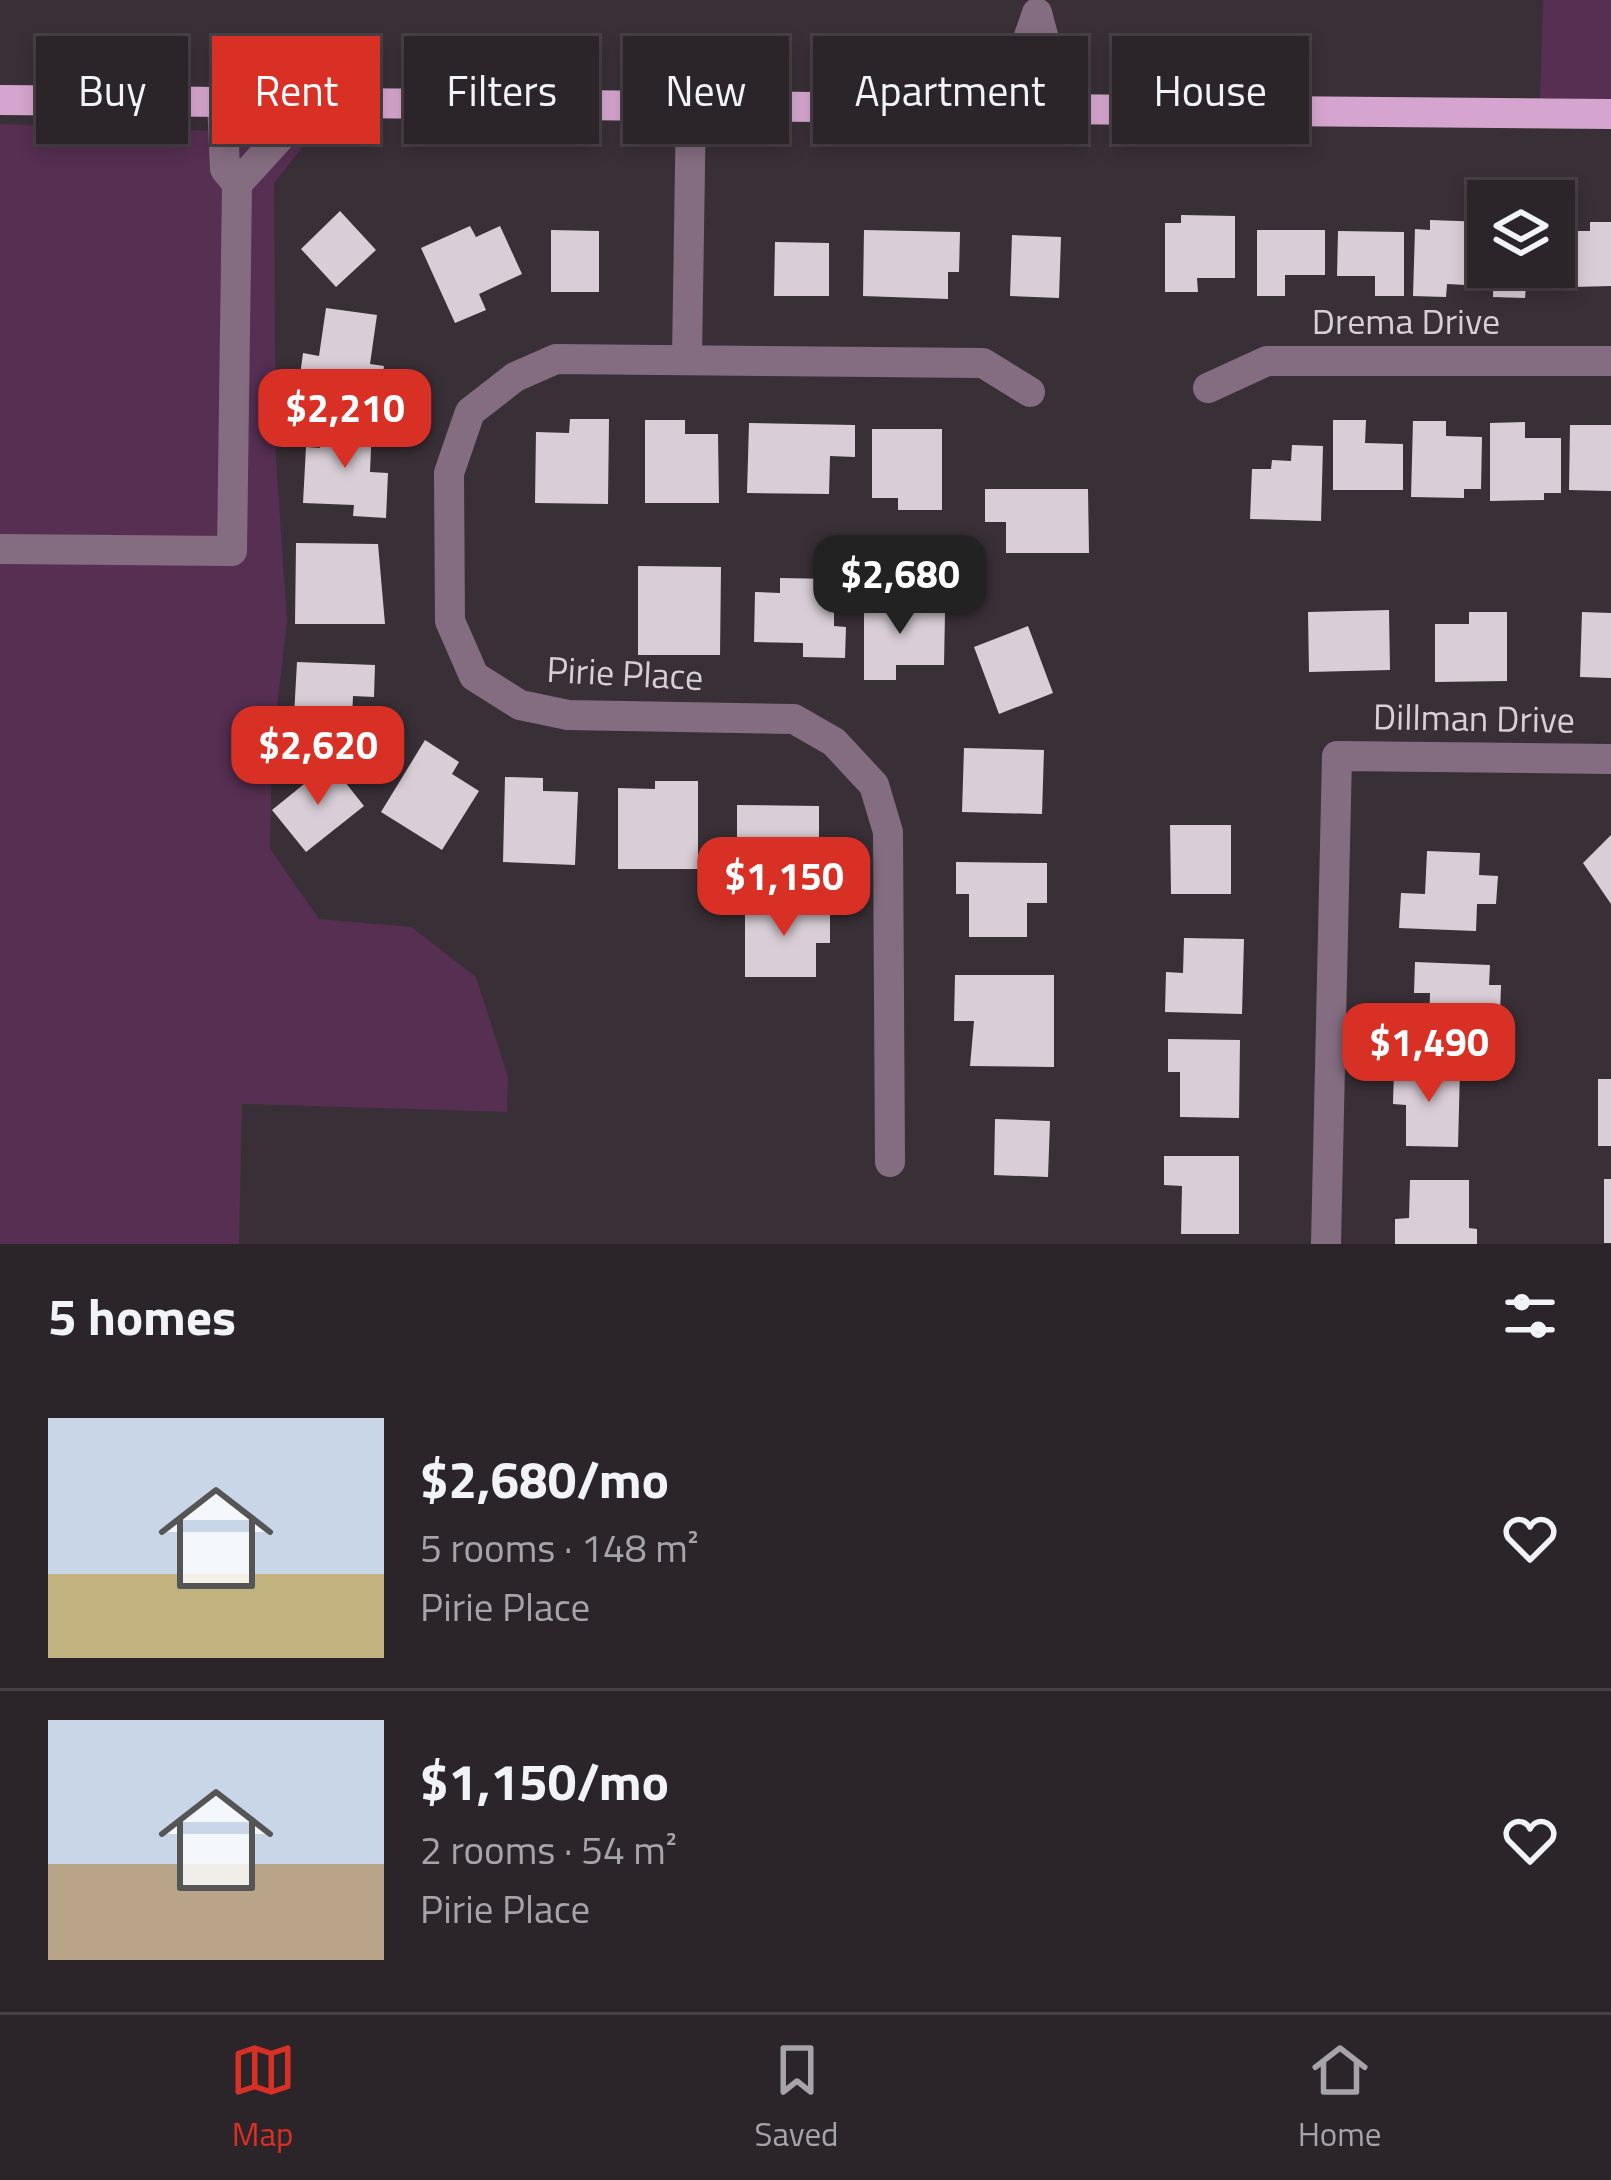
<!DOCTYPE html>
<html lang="en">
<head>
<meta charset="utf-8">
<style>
	:root { --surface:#2b2429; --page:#332c31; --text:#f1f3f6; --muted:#a6a4a8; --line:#474146; --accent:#d93025 }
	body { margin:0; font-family:"Titillium Web",sans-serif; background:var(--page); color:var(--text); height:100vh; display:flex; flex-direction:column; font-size:45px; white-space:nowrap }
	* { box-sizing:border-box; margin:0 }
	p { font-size:39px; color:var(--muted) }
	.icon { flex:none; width:66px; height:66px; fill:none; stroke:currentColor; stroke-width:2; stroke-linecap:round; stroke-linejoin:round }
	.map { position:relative; height:1244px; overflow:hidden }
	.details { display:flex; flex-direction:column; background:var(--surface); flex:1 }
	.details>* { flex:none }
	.top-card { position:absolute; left:36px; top:36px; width:1539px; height:108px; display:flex; gap:24px }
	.tools { position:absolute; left:1467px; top:180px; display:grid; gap:24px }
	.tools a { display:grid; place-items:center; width:108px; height:108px; border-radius:0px; background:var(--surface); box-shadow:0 6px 18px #0003,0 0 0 3px var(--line); font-size:60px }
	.price { position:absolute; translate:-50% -102px; padding:0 27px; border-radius:24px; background:var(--accent); color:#fff; font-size:39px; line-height:78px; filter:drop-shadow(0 3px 6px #0008) }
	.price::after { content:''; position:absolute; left:50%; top:72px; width:36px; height:27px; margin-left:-18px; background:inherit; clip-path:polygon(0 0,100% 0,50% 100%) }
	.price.current { background:#222; color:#fff }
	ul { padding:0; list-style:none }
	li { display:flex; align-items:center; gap:36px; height:300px; padding:0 48px }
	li+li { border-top:3px solid var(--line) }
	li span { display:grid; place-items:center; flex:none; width:336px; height:240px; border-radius:0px; color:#555 }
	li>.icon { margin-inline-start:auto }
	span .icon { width:144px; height:144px; fill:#fffc; stroke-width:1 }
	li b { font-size:51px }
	h2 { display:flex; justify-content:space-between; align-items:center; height:144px; padding:0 48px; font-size:51px }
	.tag { padding:0 42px; border-radius:0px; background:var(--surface); box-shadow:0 6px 18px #0003,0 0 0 3px var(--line); font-size:42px; line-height:108px }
	.tag.current { background:var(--accent); color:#fff }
	.tabs { display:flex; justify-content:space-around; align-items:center; height:168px; border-top:3px solid var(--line); background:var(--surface); font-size:33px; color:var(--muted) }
	.tabs a { display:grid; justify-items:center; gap:6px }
	.tabs .current { color:var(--accent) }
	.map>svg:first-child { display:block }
	.green { fill:#562f52 }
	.building { fill:#d9ced7 }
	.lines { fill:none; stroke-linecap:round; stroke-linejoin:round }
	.minor { stroke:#856d81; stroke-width:30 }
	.major { stroke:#d6a5cf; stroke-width:30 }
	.labels { text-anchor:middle; stroke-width:12; stroke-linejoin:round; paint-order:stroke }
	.street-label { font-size:36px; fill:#d5d0d4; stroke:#393037 }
</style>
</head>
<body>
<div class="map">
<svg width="1611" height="1244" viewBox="0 0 1611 1244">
	<rect width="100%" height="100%" fill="#393037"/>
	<path class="green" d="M1543,0H1611V99L1540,98Z
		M0,124L313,134L274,183L276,459L287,621L272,750L270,849L319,919L411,927L476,977L508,1077L507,1112L242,1104L239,1244H0Z"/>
	<path class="building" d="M340,211L376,250L336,287L301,249Z
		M1181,215L1235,216V278H1197L1198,292H1165V223H1181Z
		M1430,220L1486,222L1484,286L1447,284L1446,297L1413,296L1415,229L1430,230Z
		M1590,222H1611V286L1573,287V231H1590Z
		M470,226L476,237L500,226L522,274L479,294L486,310L455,323L421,248Z
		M551,230L599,231V292H551Z
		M864,230L960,232L959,272H948V299L863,296Z
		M1257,230H1325V275H1285V296H1257Z
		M1554,230L1565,231L1563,288L1526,286L1525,298L1493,297L1494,267H1554Z
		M1338,231L1404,232V296H1375V276H1337Z
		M1012,235L1061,237L1059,298L1010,296Z
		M775,242L829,243V296H774Z
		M326,308L377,315L370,364L384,366L377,410L343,405L345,390L299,383L303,353L319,356Z
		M570,419H609L608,504L535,503L536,432L569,433Z
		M645,420H685V434H718L719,503H645Z
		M1333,420H1366L1365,443L1403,444V490H1333Z
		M1413,421H1446V436L1482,437L1481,489H1464V498L1411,497Z
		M1525,422V438H1561V493H1544V500L1490,501V423Z
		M321,423L372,425L370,472L388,473L386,518L353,516L354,505L303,503L306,447L320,448Z
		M749,423L855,425V457L830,456L829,494L747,493Z
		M1570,425H1611V491L1569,490Z
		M872,429H942V510H898V498H872Z
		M1292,445L1323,446L1321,521L1250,519L1252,469H1271L1272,460L1291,461Z
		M985,489H1088L1089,553H1006V522H985Z
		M296,543L378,544L385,624H295Z
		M638,566L721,567L720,655H638Z
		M780,578L834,579V626L846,627L845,658L803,657V643L754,642L755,592L780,593Z
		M864,599H920V613H945L944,665H896V680H864Z
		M1389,610L1390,670L1309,672L1308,612Z
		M1469,612H1507V681L1435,682V624H1469Z
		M1582,612L1611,613V678L1580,677Z
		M1028,626L1053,693L999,714L974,647Z
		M297,662L375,665L374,697L353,696L352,718L294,716Z
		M425,740L459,762L452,774L479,791L442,850L381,812Z
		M964,748L1044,750L1042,814L962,812Z
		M330,763L364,806L306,852L272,810Z
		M505,777L543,778V791L578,792L575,865L503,862Z
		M655,781H698V869H618V788L655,789Z
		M737,805L819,806V841H808V876H749V847H737Z
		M1170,825H1231V894H1171Z
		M1611,835V904L1583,863Z
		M1427,851L1480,853L1479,875L1498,876L1496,904H1477L1476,931L1399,928L1401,893L1425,894Z
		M956,862L1047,863V903H1027V937H969V894H956Z
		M745,903L830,904V943H816V977H745Z
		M1184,938L1244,939L1242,1014L1165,1012L1166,972L1183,973Z
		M1415,962L1490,965L1489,985H1501L1500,1015H1489L1488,1034L1429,1032L1430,993H1414Z
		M955,975H1054V1067L970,1066L974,1021H954Z
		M1168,1039L1240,1040L1239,1118L1180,1117V1072H1168Z
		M1394,1068L1460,1069L1458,1147L1406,1146V1105L1393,1104Z
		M1598,1079H1611V1146H1598Z
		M995,1119L1050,1121L1048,1177L994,1175Z
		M1164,1156H1239V1234H1181L1182,1186L1164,1185Z
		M1604,1179H1611V1243H1604Z
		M1410,1180H1469V1228L1477,1229V1244H1395V1219L1409,1218Z"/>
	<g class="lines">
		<path class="minor" d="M993,106L1016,74L1037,13L1062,106
			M237,184L312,102
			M687,358L691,104
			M1208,388L1267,361H1611
			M0,549L232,551L237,184L225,169L222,102
			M890,1162L888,832L874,785L834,742L794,719L568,715L520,705L474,676L450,621L449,473L470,412L515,377L556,359L983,363L1030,392
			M1326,1244L1337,756L1611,759"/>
		<path class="major" d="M0,100L1611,114"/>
	</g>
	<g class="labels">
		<g class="street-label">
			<text x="1406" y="334">Drema Drive</text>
			<text transform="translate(625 673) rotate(3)" y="13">Pirie Place</text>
			<text transform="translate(1474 718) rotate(1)" y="13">Dillman Drive</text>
		</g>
	</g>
</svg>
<div class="tools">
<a><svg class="icon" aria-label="layers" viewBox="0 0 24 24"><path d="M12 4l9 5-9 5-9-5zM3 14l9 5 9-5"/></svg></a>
</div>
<b class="price" style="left:345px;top:471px">$2,210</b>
<b class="price current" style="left:900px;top:637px">$2,680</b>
<b class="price" style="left:318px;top:808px">$2,620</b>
<b class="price" style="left:784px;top:939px">$1,150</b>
<b class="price" style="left:1429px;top:1105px">$1,490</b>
<div class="top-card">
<a class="tag">Buy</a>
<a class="tag current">Rent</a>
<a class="tag">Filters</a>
<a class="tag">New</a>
<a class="tag">Apartment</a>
<a class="tag">House</a>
</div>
</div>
<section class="details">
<h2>5 homes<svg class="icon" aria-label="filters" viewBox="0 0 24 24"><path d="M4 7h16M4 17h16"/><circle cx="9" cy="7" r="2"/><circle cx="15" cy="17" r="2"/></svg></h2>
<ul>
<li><span style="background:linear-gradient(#c9d6e8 65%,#c2b280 0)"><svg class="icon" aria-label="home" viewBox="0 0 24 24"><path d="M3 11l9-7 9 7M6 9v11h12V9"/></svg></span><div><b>$2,680/mo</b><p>5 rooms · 148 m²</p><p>Pirie Place</p></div><svg class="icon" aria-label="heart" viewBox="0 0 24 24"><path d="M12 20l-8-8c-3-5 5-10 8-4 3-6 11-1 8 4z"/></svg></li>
<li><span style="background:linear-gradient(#c9d6e8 60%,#b9a48a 0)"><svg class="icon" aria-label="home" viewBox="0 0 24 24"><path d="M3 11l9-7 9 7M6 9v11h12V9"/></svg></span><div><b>$1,150/mo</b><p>2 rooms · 54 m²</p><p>Pirie Place</p></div><svg class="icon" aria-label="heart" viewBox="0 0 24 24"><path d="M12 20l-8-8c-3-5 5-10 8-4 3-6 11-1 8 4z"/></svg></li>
</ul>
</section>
<nav class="tabs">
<a class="current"><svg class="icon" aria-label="map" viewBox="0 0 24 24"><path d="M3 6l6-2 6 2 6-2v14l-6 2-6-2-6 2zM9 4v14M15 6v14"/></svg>Map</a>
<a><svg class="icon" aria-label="saved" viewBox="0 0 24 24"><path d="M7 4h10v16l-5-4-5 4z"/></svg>Saved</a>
<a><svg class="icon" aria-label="home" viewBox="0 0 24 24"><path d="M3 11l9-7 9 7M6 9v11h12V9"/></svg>Home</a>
</nav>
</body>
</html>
